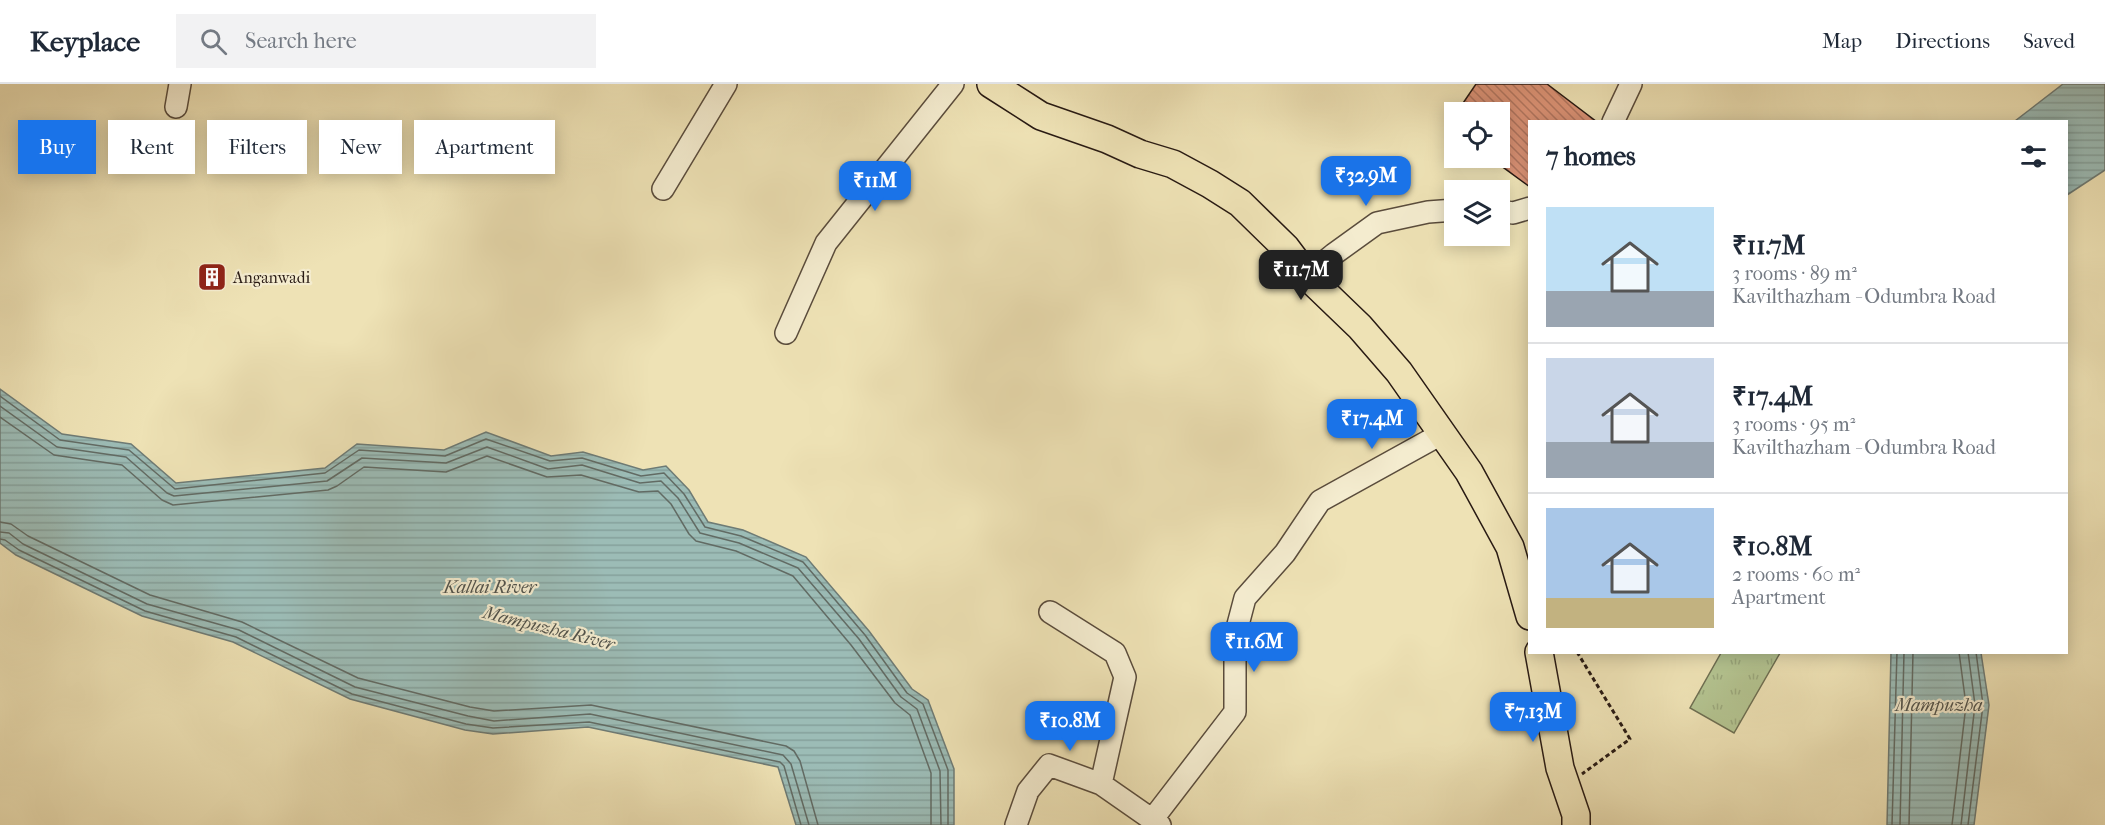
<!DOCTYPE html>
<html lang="en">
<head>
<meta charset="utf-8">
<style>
	:root { --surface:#fff; --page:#f2f2f3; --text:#1f2937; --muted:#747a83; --line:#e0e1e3; --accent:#1a73e8 }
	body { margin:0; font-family:"IM FELL French Canon",serif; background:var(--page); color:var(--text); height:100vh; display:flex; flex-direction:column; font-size:22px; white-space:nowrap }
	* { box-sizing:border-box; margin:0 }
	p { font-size:20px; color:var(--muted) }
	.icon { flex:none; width:33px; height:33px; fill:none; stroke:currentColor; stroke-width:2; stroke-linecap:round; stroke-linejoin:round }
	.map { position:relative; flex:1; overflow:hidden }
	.panel { position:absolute; left:1528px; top:36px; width:540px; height:534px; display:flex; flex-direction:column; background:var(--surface); border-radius:0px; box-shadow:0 3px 15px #0003 }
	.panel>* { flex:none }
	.banner { position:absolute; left:18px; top:36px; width:570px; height:54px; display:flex; gap:12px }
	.fabs { position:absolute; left:1444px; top:18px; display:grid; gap:12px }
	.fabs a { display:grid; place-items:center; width:66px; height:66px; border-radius:0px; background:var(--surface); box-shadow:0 3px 15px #0003; font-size:30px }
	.price { position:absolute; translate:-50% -51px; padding:0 14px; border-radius:12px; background:var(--accent); color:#fff; font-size:20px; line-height:39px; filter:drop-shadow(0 2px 3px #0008) }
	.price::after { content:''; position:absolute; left:50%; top:36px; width:18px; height:14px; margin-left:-9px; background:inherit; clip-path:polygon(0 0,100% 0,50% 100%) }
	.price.active { background:#222; color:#fff }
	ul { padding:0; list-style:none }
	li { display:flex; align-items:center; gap:18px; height:150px; padding:0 18px }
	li+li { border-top:2px solid var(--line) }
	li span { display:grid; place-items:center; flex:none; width:168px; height:120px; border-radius:0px; color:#555 }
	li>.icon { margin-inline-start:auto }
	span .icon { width:72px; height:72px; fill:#fffc; stroke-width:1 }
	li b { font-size:26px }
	h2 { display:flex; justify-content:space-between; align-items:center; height:72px; padding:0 18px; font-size:26px }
	.pill { padding:0 21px; border-radius:0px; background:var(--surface); box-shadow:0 3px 15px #0003; font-size:21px; line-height:54px }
	.pill.active { background:var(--accent); color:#fff }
	header { display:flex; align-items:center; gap:36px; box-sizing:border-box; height:84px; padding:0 30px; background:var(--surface); border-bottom:2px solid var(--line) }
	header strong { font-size:28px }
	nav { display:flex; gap:33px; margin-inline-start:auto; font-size:21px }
	.search { width:420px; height:54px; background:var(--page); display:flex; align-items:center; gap:15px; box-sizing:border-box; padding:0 21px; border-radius:0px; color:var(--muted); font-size:22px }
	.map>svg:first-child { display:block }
	.grass { fill:url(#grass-tufts); stroke:#6e6f52; stroke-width:1.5 }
	.water { fill:url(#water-rules); stroke:#6e7b75; stroke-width:1.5 }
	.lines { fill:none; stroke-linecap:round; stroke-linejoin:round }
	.shore { stroke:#626b64; stroke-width:1.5 }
	.building { fill:url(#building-back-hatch); stroke:#281a13; stroke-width:1.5 }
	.minor-casing { stroke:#5a4c3c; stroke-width:24 }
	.major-casing { stroke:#281a13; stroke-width:30 }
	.path { stroke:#281a13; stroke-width:3; stroke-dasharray:4.5 3; stroke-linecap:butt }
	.minor { stroke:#f4eccf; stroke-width:21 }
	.major { stroke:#eee2b5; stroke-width:27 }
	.labels { text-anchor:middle; stroke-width:4.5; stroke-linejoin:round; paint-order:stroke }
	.poi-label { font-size:16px; fill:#281a13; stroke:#f4eccf; text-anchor:start }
	.water-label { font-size:18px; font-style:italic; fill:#51534c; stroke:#f4eccf }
</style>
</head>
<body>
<header>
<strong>Keyplace</strong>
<div class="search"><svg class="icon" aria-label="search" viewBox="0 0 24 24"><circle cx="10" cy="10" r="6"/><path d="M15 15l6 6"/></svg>Search here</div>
<nav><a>Map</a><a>Directions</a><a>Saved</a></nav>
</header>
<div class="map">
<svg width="2105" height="741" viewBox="0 0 2105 741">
	<defs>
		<pattern id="grass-tufts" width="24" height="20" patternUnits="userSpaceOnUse" patternTransform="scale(1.5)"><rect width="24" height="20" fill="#b4c491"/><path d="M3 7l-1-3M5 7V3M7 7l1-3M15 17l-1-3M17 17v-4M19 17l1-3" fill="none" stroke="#9ba87c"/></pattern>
		<pattern id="water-rules" width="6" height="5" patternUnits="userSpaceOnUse" patternTransform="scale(1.5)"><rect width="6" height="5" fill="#9cbcb6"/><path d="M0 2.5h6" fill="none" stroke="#86a19c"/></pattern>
		<pattern id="building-back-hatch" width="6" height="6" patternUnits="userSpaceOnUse" patternTransform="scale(1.5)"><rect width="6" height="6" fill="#da9275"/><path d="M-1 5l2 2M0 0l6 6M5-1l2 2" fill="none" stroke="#b1765f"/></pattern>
	</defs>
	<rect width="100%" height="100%" fill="#eee2b5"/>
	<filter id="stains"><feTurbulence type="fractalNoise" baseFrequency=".00333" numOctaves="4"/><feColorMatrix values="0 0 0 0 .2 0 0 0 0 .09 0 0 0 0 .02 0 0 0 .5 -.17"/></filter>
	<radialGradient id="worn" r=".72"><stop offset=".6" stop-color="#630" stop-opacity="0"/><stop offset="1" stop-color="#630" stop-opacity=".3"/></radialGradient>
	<path class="grass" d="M1721,569H1780L1734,649L1690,624Z"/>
	<path class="water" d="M2063,0H2105V86L2067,111V38L2015,37Z
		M0,305L62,350L131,360L176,399L325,384L357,360L444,366L486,348L551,372L583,368L643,386L666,382L689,406L708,438L743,446L806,473L869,547L912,605L928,616L954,685V741H796L778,683L588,643L493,650L465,646L350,615L233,558L142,532L16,471L0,459Z
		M1891,569H1981L1989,621L1974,741H1887Z"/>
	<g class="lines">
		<path class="shore" d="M0,312L60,356L129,366L175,405L325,389L359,366L445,372L486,355L550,377L582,374L641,392L664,389L684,410L705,443L741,452L803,478L865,551L907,609L923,620L948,686V741
			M0,322L57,363L126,373L167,409L174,412L327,397L362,374L446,379L487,363L548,385L582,381L640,399L661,397L678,414L700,449L739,459L798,484L859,555L901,613L917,625L940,687L941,741
			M0,333L54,371L122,381L162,416L173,421L328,406L337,402L364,383L446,388L487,372L547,393L581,391L639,408L658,407L671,420L689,450L696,457L736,467L793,492L851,561L895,619L910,631L931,689V741
			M0,438L11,440L28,452L150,511L242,538L358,594L470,623L494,627L591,621L786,662L794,667L800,677L818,741
			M0,448L9,449L23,460L147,520L239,546L355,603L468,632L494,637L590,630L783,671L791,680L809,741
			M0,455L5,456L19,466L145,527L236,553L352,610L466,640L493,644L589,638L780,678L784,682L801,741
			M1892,741L1897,568
			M1900,741L1904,568
			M1909,741L1913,568
			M1952,741L1966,621L1959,568
			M1961,741L1975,621L1968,568
			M1968,741L1983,621L1976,568"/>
	</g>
	<path class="building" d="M1476,0H1547L1597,38H1530V103L1500,81V28H1457Z"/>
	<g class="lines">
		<g class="minor-casing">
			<path id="minor" d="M176,23L180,0
				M1613,38L1631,0
				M663,105L726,0
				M1500,127L1513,129L1530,124
				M1307,192L1334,170L1377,139L1428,128L1455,126
				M786,249L826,159L953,0
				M1050,528L1115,569L1125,593L1101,700
				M1152,736L1235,628V552L1245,514L1285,469L1320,417L1443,349
				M1016,741L1028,707L1049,681L1101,700L1160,741"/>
		</g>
		<g class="major-casing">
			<path id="major" d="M991,0L1041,32L1107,55L1140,70L1173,80L1210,100L1240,119L1286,164L1307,192L1360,243L1399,288L1469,388L1510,463L1530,532
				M1539,568L1560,684L1576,731V741"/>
		</g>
		<path class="path" d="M1577,568L1630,655L1582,690"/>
		<use href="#minor" class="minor"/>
		<use href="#major" class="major"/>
	</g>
	<defs>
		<g id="building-square" transform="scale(1.5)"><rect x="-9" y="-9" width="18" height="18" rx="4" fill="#8f2418" stroke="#f4eccf"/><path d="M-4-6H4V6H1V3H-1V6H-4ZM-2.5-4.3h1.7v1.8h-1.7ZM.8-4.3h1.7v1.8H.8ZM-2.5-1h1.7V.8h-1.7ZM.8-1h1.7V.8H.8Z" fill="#fff"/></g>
	</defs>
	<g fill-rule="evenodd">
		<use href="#building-square" x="212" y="193"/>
	</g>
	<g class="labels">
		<g class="poi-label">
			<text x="233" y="199">Anganwadi</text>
		</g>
		<g class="water-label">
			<text x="490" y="509">Kallai River</text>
			<text transform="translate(549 544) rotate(14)" y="6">Mampuzha River</text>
			<text x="1939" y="627">Mampuzha</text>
		</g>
	</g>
	<rect width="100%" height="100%" filter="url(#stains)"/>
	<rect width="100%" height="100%" fill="url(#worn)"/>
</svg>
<div class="fabs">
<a><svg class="icon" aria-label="locate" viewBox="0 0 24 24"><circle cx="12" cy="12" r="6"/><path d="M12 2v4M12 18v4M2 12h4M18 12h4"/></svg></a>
<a><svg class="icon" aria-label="layers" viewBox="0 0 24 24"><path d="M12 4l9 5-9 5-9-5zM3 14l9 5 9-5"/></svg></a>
</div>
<b class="price" style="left:1366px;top:123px">₹32.9M</b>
<b class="price" style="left:875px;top:128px">₹11M</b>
<b class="price active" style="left:1301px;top:217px">₹11.7M</b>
<b class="price" style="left:1372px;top:366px">₹17.4M</b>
<b class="price" style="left:1254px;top:589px">₹11.6M</b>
<b class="price" style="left:1533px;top:659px">₹7.13M</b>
<b class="price" style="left:1070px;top:668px">₹10.8M</b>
<div class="banner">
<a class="pill active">Buy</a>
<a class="pill">Rent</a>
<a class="pill">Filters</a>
<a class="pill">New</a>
<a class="pill">Apartment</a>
</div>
<section class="panel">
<h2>7 homes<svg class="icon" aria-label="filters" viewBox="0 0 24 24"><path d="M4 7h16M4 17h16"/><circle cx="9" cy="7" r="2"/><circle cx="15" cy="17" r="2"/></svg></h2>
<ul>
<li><span style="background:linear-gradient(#bfe0f5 70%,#9aa5b1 0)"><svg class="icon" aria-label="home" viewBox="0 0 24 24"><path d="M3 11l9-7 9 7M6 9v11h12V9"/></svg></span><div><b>₹11.7M</b><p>3 rooms · 89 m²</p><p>Kavilthazham - Odumbra Road</p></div></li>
<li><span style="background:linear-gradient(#c9d6e8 70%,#9aa5b1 0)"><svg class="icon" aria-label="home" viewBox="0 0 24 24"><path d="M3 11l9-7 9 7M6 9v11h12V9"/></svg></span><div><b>₹17.4M</b><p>3 rooms · 95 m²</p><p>Kavilthazham - Odumbra Road</p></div></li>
<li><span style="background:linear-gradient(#a9c7e8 75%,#c2b280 0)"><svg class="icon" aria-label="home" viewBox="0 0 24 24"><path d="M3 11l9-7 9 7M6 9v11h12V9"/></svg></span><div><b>₹10.8M</b><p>2 rooms · 60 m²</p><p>Apartment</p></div></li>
</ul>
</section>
</div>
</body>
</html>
